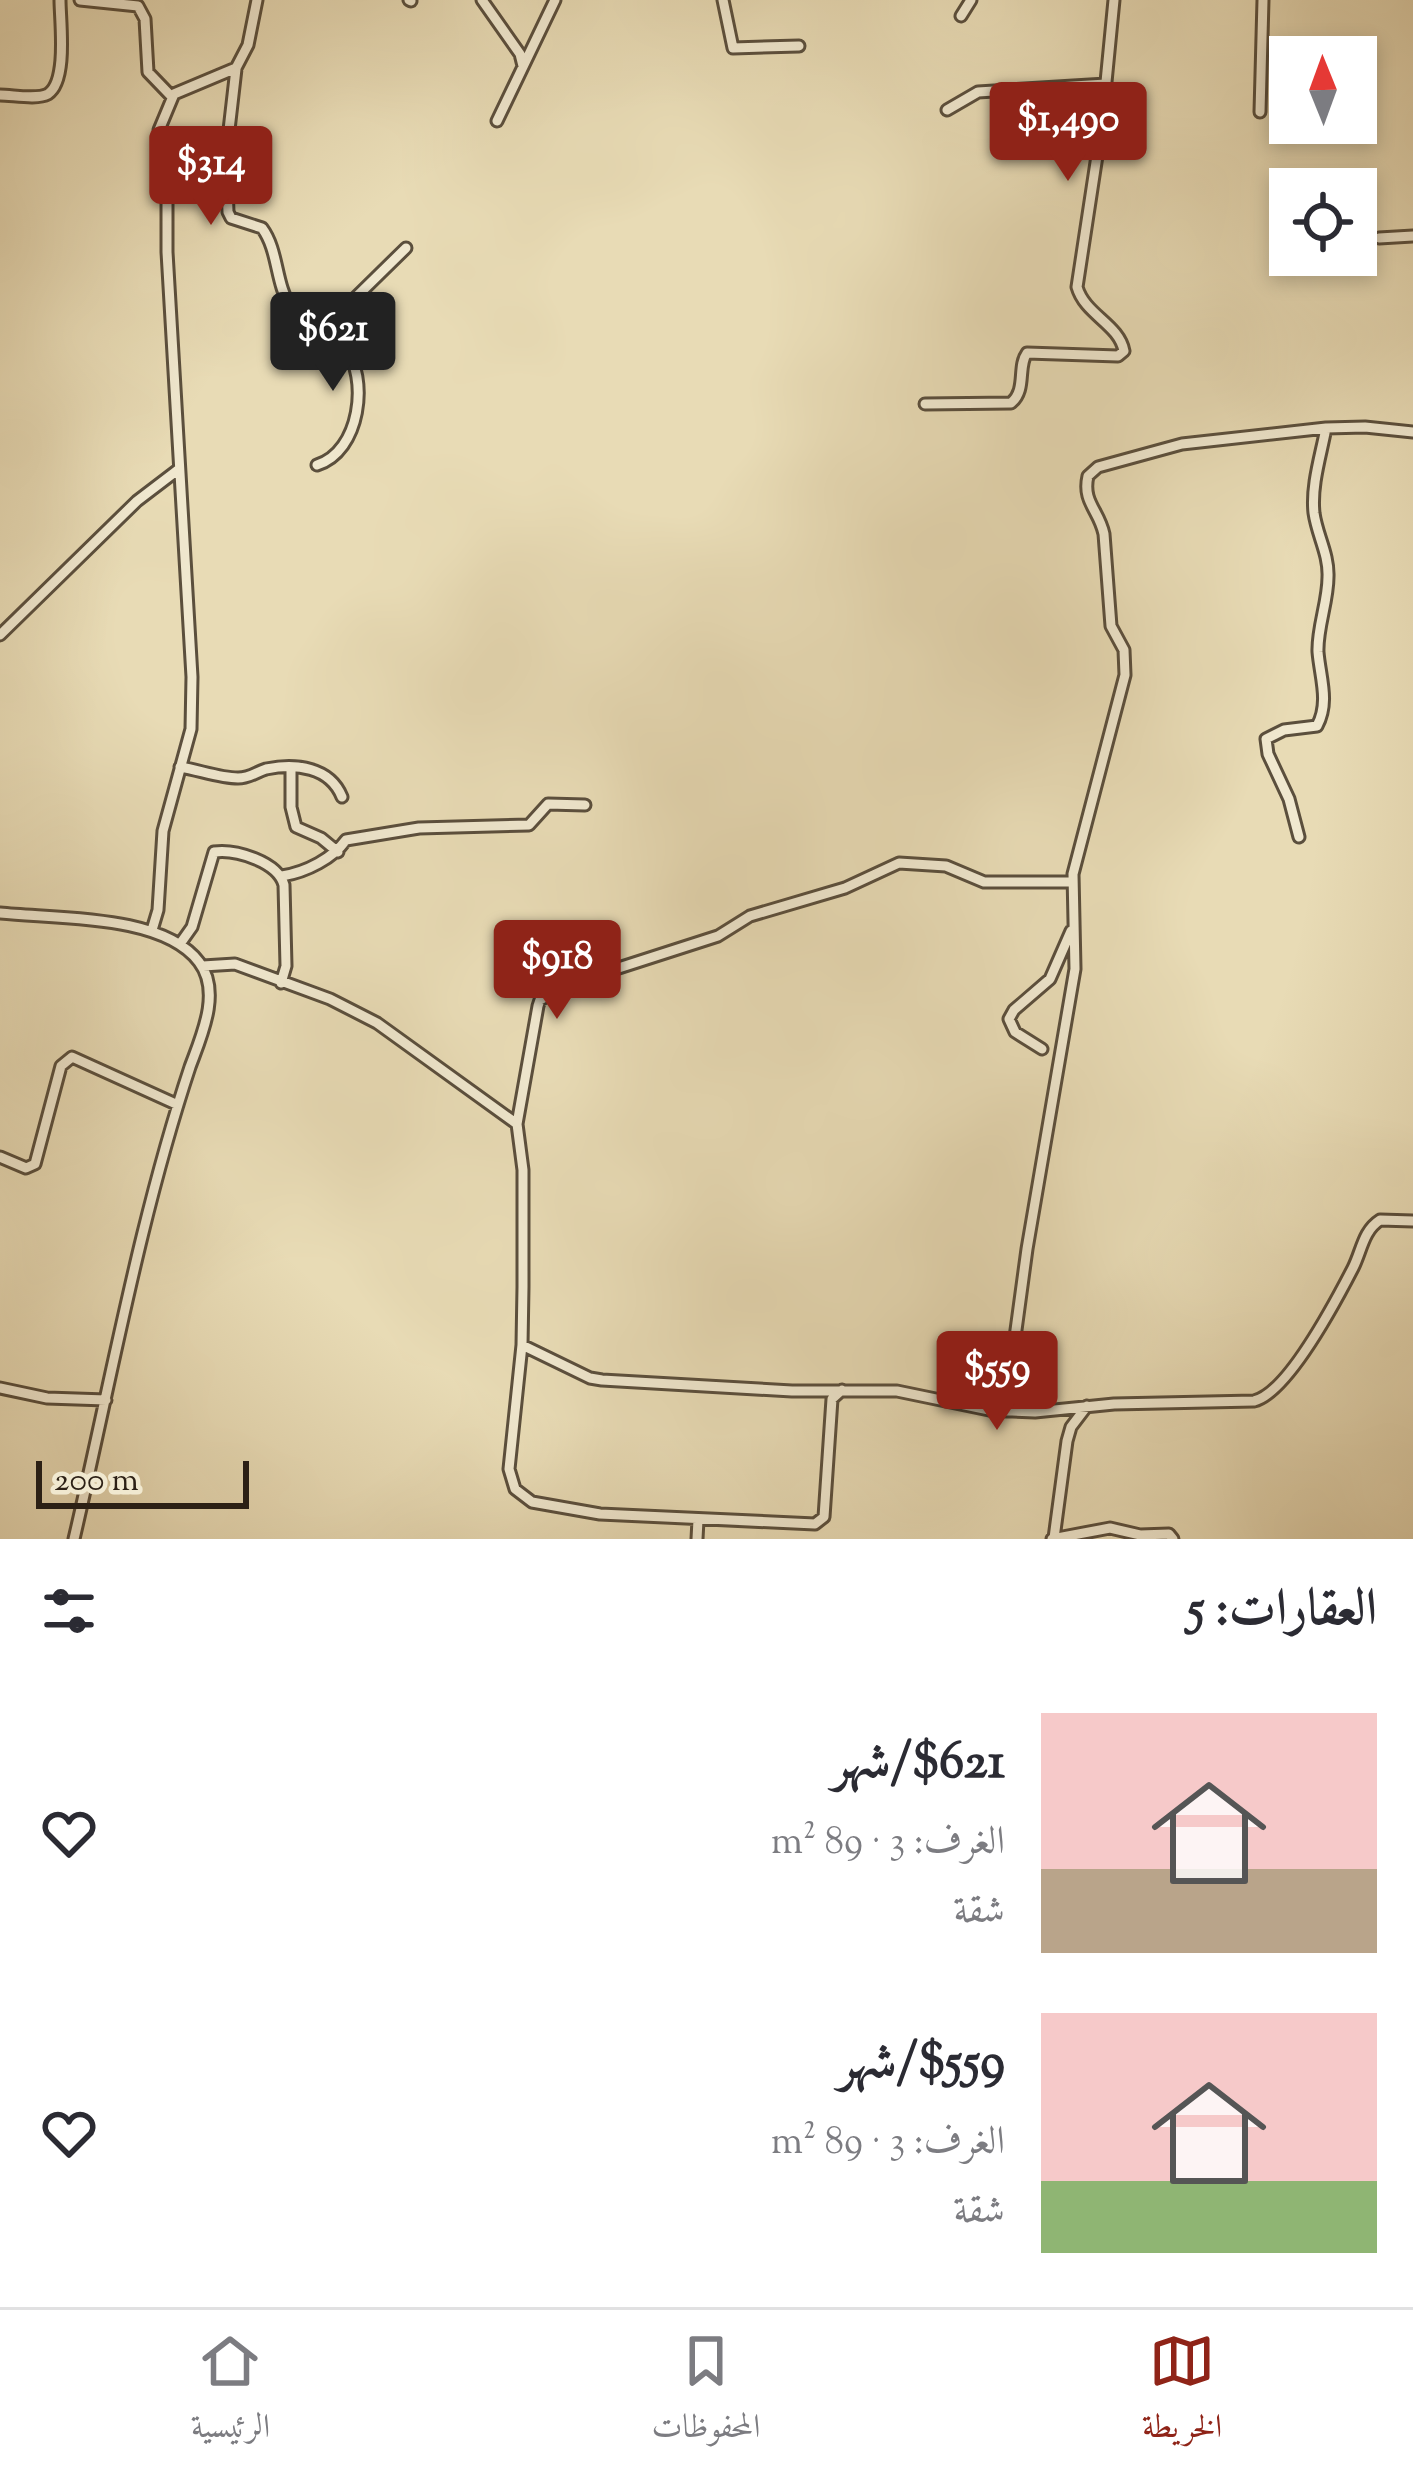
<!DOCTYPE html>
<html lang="ar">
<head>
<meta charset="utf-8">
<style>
	:root { --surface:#fff; --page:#f7f7f7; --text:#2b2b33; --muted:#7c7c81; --line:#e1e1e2; --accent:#8f2418 }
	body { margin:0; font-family:"Sorts Mill Goudy",Amiri,serif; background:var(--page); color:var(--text); direction:rtl; height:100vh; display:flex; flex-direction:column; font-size:45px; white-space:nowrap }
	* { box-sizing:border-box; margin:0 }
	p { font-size:39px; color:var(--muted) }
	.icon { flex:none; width:66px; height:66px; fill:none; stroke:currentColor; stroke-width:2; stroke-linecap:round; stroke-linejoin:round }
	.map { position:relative; height:1539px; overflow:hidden; direction:ltr }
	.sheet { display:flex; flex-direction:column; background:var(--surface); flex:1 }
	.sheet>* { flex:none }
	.needle { width:78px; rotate:359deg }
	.tools { position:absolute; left:1269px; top:36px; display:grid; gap:24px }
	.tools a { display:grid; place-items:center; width:108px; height:108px; border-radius:0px; background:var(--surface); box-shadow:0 6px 18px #0003; font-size:60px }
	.scale { position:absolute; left:36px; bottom:30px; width:213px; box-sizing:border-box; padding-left:12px; border:6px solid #2c2015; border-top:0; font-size:33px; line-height:42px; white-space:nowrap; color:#2c2015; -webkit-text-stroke:9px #f0e8cf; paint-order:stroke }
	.price { position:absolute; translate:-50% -102px; padding:0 27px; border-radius:12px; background:var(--accent); color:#fff; font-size:39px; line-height:78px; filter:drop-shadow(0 3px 6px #0008) }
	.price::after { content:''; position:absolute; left:50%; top:72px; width:36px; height:27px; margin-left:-18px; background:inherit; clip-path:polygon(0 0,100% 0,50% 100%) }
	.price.active { background:#222; color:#fff }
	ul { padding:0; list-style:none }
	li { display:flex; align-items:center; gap:36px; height:300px; padding:0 36px }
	li span { display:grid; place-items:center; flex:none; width:336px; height:240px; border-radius:0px; color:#555 }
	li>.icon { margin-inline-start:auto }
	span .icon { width:144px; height:144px; fill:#fffc; stroke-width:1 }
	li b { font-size:51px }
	h2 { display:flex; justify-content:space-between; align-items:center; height:144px; padding:0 36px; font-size:51px }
	.tab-bar { display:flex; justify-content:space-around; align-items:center; height:168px; border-top:3px solid var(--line); background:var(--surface); font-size:33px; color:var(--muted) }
	.tab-bar a { display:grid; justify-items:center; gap:6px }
	.tab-bar .active { color:var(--accent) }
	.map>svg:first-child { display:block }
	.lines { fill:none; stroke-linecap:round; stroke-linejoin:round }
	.street-casing { stroke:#5b4f3d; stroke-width:15 }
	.street { stroke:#f0e8cf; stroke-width:9 }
</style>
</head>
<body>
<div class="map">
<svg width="1413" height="1539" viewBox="0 0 1413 1539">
	<rect width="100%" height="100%" fill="#e8dbb5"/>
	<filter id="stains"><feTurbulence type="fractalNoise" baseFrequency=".00167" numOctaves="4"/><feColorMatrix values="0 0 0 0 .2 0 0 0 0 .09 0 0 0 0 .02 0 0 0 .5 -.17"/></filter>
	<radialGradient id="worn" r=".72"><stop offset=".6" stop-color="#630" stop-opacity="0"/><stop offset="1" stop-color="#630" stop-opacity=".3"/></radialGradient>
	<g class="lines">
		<g class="street-casing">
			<path id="street" d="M80,0L138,6L145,19L148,72L172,97
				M409,0L411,1
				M482,0L520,54L523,66
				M723,0L733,48L799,46
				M961,16L971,0
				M236,69L226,156L228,212L231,218L262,228C279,251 275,284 291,307C303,324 330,329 344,346C370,378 360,452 317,465
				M0,95C13,95 37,100 48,94C68,81 60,21 60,0
				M947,110L978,92L1106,84
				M1260,112L1263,0
				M497,121L555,0
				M1379,238L1413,236
				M319,326L352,301L406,248
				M925,404L1011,403C1027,390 1017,367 1027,353L1118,356L1124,351C1119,324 1085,315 1077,287L1102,123L1114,0
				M0,635L137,501L179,469
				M180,767C199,770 220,778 238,778C250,778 256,772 266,769C296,763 330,767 342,797
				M291,770V807L296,827L321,838L338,852
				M1299,837L1289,799L1268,754L1266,739L1284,730L1317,726C1330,702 1320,677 1318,652C1317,628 1328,602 1328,577C1329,554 1317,535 1314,513C1311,485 1321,455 1326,428
				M282,876C307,872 333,858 346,840L419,828L529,825L548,804L585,805
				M0,913C56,919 163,914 199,962C222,992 201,1037 190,1067C139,1221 111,1381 74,1539
				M152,930L158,910L163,831L191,729L192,677L167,252V187L159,130L174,94L236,68L248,45L257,0
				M180,944L192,927L214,852C236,849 278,862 284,885L286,966L281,983
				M203,966L235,964L330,999L377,1023L517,1124
				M1042,1049L1015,1032L1009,1019L1014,1010L1050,979L1071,931
				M0,1157L26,1168L35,1164L61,1066L72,1057L178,1105
				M522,1345L590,1378L602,1380L792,1391H897L989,1410L1035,1412L1114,1404L1254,1401C1288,1393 1337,1299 1353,1268C1362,1250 1363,1231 1380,1220L1413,1221
				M0,1388L47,1398L106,1400
				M842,1390L832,1399L824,1517L815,1524L600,1514L532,1502L515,1489L509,1469L522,1345L523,1287V1170L517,1124L538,1006L540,1000L572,983L718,936L750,916L845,888L899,863L946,866L984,882H1072
				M1005,1411L1027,1249L1075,969L1073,874L1125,675L1124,650L1111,626L1104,534C1099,510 1082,502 1088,476L1098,467L1182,444L1326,428L1365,427L1413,432
				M1054,1538L1067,1441L1071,1427L1087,1406
				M697,1539L698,1520
				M1052,1539L1110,1528L1140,1535L1169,1534L1173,1539"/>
		</g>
		<use href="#street" class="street"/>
	</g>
	<rect width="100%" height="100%" filter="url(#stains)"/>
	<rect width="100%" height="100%" fill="url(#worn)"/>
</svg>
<div class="tools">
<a><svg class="needle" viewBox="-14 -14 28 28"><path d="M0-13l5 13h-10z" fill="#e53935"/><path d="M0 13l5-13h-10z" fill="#7c7c81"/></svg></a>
<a><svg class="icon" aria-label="locate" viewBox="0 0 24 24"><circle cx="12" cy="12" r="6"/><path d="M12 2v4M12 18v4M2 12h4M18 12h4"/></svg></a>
</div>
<div class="scale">200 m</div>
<b class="price" style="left:1068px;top:184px">$1,490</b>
<b class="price" style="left:211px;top:228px">$314</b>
<b class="price active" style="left:333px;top:394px">$621</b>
<b class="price" style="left:557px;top:1022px">$918</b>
<b class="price" style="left:997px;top:1433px">$559</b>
</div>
<section class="sheet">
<h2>العقارات: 5<svg class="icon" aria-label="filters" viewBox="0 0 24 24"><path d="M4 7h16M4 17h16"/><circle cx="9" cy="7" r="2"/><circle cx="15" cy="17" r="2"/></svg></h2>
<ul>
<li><span style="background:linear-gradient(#f6c9c9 65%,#b9a48a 0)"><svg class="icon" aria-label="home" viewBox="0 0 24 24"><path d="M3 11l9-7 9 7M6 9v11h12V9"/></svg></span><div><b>$621/شهر</b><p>الغرف: 3 · 89 m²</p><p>شقة</p></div><svg class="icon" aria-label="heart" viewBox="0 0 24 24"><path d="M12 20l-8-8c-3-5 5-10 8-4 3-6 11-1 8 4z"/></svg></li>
<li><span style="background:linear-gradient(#f6c9c9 70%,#8fb573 0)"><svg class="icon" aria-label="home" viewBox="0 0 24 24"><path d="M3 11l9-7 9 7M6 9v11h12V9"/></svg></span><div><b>$559/شهر</b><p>الغرف: 3 · 89 m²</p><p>شقة</p></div><svg class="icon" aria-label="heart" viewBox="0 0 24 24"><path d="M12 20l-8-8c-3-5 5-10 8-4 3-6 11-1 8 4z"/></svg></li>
</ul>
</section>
<nav class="tab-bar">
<a class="active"><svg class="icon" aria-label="map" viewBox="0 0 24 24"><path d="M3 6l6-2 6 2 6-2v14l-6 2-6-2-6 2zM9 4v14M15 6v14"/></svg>الخريطة</a>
<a><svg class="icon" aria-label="saved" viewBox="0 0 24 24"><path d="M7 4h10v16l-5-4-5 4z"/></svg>المحفوظات</a>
<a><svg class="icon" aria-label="home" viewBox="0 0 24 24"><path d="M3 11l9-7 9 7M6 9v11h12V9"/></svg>الرئيسية</a>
</nav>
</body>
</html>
